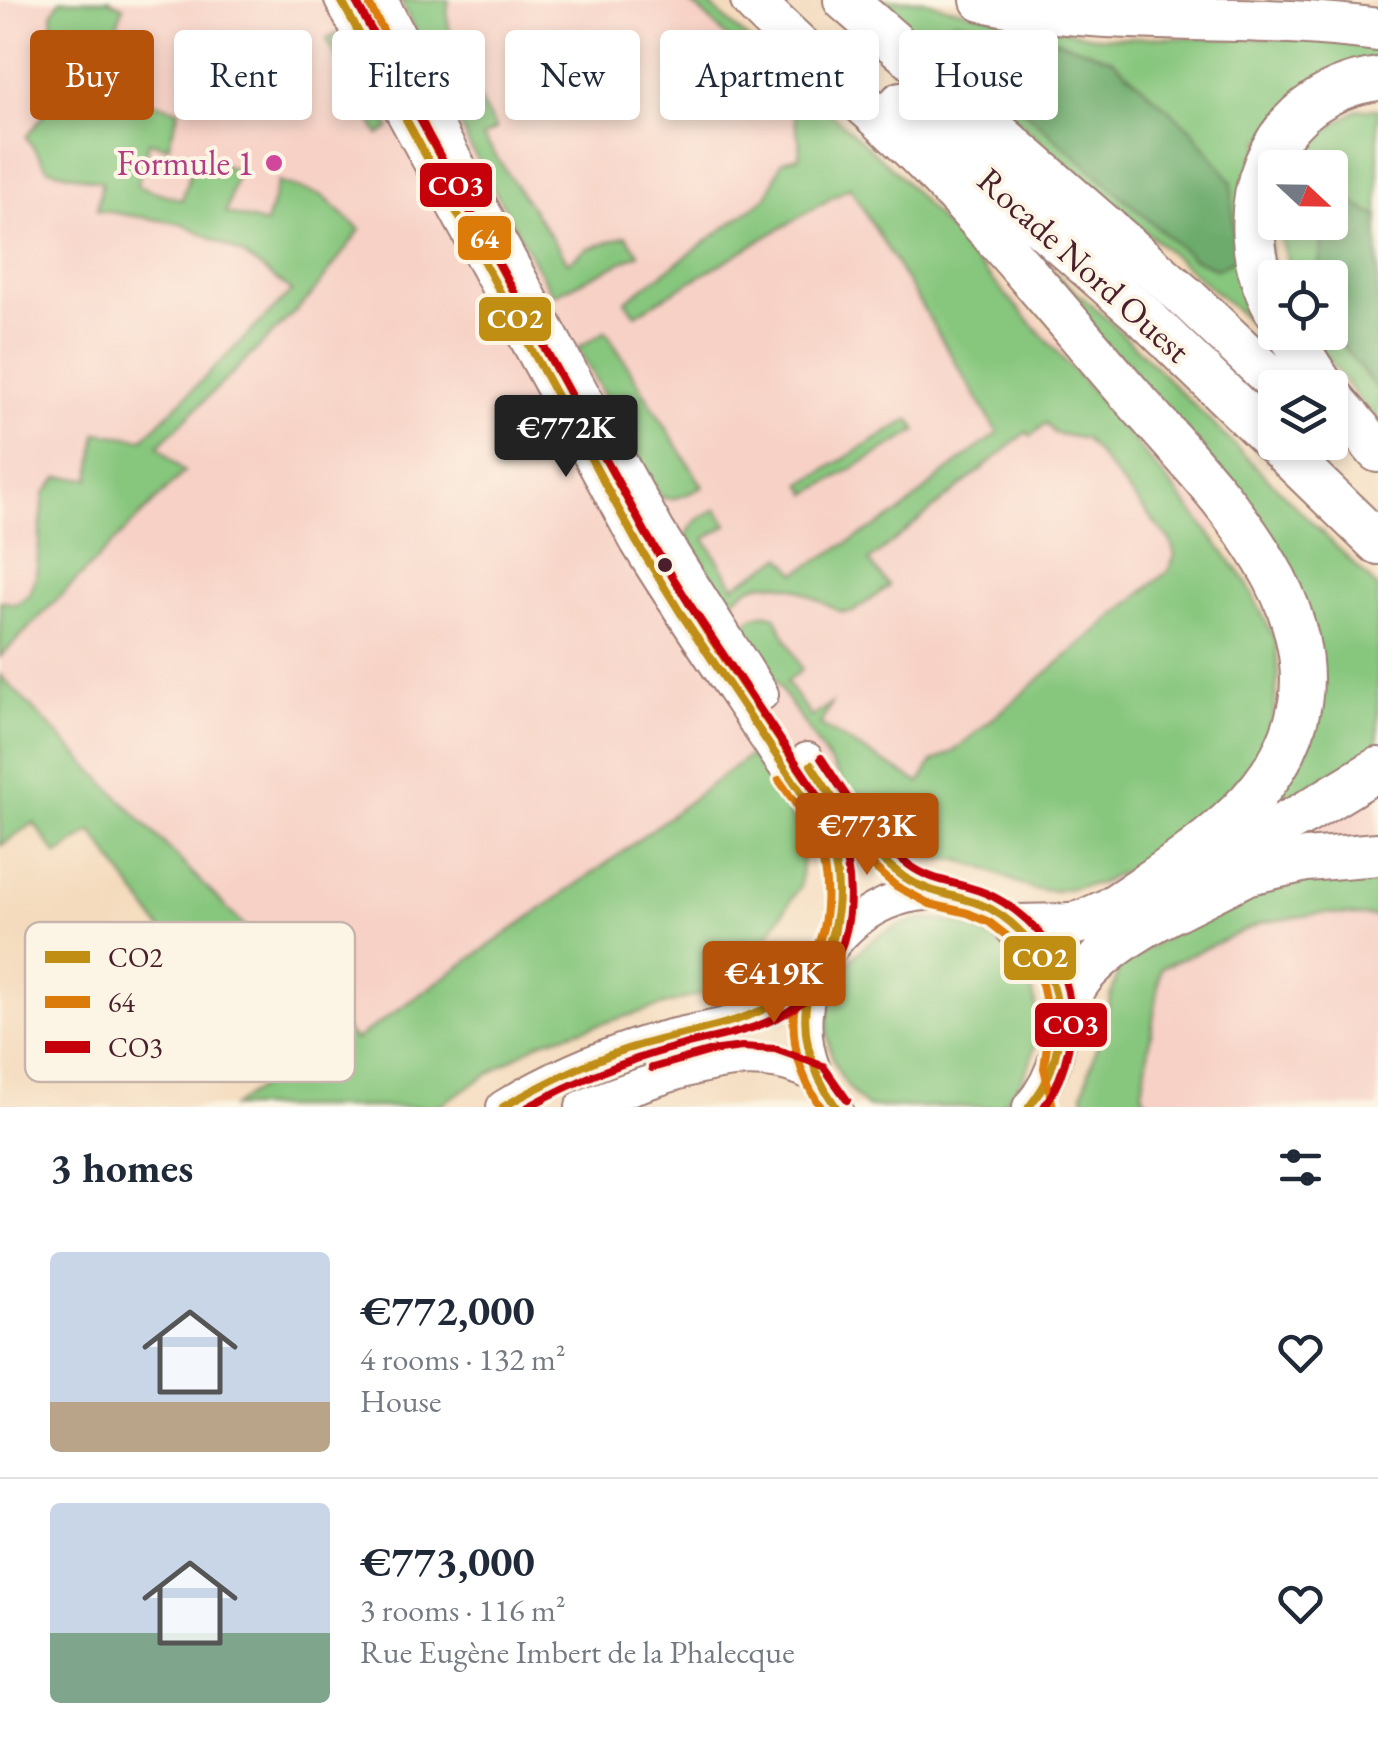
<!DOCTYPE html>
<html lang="en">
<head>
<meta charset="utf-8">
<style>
	:root { --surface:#fff; --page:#f6f6f7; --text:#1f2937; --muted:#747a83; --line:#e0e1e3; --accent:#b45309 }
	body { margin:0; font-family:"EB Garamond",serif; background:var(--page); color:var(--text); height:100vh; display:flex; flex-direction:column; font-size:38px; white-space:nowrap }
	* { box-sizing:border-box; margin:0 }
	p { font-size:32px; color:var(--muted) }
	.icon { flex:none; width:55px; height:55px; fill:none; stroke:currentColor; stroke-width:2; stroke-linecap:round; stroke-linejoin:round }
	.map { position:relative; height:1107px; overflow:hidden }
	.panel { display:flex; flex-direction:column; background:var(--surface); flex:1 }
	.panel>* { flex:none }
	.banner { position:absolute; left:30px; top:30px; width:1320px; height:90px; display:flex; gap:20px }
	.needle { width:65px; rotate:112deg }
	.fabs { position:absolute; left:1258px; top:150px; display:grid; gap:20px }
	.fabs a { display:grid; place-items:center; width:90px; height:90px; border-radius:10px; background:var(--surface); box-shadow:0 5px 15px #0003; font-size:50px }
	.price { position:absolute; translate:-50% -85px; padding:0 22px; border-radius:10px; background:var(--accent); color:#fff; font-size:32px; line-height:65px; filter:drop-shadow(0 2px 5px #0008) }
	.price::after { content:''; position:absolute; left:50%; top:60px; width:30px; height:22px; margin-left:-15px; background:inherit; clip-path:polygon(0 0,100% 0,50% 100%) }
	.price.active { background:#222; color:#fff }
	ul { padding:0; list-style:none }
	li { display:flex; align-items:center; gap:30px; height:250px; padding:0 50px }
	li+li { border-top:2px solid var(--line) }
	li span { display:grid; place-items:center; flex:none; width:280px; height:200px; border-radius:10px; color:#555 }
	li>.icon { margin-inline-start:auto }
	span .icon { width:120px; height:120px; fill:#fffc; stroke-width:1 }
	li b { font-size:42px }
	h2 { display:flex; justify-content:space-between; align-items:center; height:120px; padding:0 50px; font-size:42px }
	.pill { padding:0 35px; border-radius:10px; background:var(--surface); box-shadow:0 5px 15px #0003; font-size:35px; line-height:90px }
	.pill.active { background:var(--accent); color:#fff }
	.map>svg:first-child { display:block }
	.built { fill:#f7d1c6 }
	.green { fill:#86c67d; stroke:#687254; stroke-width:2.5; fill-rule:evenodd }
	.forest { fill:#6cab6c; stroke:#5b654c; stroke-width:2.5 }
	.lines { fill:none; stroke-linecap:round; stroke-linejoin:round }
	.secondary-casing { stroke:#9f7d74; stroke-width:36 }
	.highway-casing { stroke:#9f7d74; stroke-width:46 }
	.secondary { stroke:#fff; stroke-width:32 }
	.highway { stroke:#fff; stroke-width:42 }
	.bus-1-casing { stroke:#fcf5e5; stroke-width:15 }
	.bus-2-casing { stroke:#fcf5e5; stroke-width:15 }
	.bus-3-casing { stroke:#fcf5e5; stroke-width:15 }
	.bus-1 { stroke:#c08e12; stroke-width:8 }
	.bus-2 { stroke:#db7b09; stroke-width:8 }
	.bus-3 { stroke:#c5000a; stroke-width:8 }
	.hotel-dot { fill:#d1479c; stroke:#fcf5e5; stroke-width:4 }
	.bus-dot { fill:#4a1f2b; stroke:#fcf5e5; stroke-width:4 }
	.labels { text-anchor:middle; stroke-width:8; stroke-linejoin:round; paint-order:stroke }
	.hotel-label { font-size:35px; fill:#b23c85; stroke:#fcf5e5; text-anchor:end }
	.street-label { font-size:35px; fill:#4a1f2b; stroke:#fcf5e5 }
	.key { fill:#fcf5e5; stroke:#c7b5ad; stroke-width:2.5 }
	.key-label { font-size:28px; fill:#4a1f2b }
	.line-badge { stroke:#fcf5e5; stroke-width:4 }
	.badge-label { font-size:28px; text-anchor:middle; font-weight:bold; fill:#fff }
</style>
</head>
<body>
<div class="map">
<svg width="1378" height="1107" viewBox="0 0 1378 1107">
	<rect width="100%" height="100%" fill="#fcf5e5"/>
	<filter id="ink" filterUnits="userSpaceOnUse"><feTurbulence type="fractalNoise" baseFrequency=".01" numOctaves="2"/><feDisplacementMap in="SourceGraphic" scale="20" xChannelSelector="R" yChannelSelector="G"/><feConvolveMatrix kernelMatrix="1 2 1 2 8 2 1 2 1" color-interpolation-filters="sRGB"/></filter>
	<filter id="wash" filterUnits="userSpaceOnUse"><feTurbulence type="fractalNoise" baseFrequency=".0048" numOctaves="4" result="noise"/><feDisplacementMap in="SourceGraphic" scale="40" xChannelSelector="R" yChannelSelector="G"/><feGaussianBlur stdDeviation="2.25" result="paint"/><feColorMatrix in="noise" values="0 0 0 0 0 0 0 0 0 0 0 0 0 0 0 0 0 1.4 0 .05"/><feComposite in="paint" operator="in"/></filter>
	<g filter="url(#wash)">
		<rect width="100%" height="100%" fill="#f4dbbe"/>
		<path class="built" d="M0,0H704L772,61L1002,286L1231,517L876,827L863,812L750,756L617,856L356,1040L0,675V657L47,609L0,601Z
			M1378,676V1107H1086L1083,1093L1119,968L1095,881Z"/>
		<path class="green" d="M60,0H111V2L123,6L99,86L179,110L168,147L149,142L137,186L182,200L195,157L238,170L226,213L266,224L278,182L322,195L360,230L310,297L158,446L184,472L0,657V601L16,604L30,594L36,576L44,494L59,477L90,479L97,433L143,439L292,291L242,254L183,224L97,210L102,182L48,169L26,137C44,116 63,93 64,64L70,65L81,61L87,50L85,38L75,31L63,32L54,41L52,14Z
			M400,0H449C440,38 477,97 496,129L483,137L568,262L587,249L626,236L639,254L553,295L469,145L444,88Z
			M687,0H704L897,173L1099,399L1192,511L1245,580L1276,642L1278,678L1273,717L1258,756L1219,805L1143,861L1101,883L1054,891L1032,889L984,868L958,860L927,857L899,846L884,834L863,812L744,634V623C755,615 763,611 775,616L802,670L786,682L811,717L831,704L820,725L920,783L932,762L953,752L1168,571L1175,556L1171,542L1085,439L1054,433L1046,423L1031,436L1027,432L869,561L889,586L853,612H841L797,589L779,584L762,583L750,587L730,601L724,599L686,538C691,521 702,516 717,509L727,525L705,539L734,586L782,557L796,573L902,511L942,475L998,433L850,187L636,314L625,301L767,197L782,161L799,157L800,144L791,103L705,15Z
			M877,0H923L946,7L1099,37L1342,39L1378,48V65L1260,141L1278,346ZM942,39L1217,269L1192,258Z
			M338,34L390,128L379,135L327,39Z
			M1358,109H1378V217L1350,201L1330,217V168H1295L1302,146Z
			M1277,223H1324L1318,277H1292Z
			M1040,260L1110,322L1378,588V743L1319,784L1263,811L1317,658Z
			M1330,329L1378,391V424L1308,333L1330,332Z
			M606,331L703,487C689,493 675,502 660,497L578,348Z
			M910,419L917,431L808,494L802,484Z
			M0,675L355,1040L617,856L750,755L805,835L800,886L738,983L540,1042L436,1107H232L268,1081L92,831L57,855L34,823L0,846Z
			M1378,875V917L1322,913L1261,923L1161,968L1142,1093L1150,1107H1086L1083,1093L1119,968L1146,949L1194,921L1246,898L1309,880Z
			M921,920C1028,915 1077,1034 999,1107H867C793,1044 829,937 921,920Z"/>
		<path class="forest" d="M956,21L1054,39L1112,59L1192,130L1232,182L1233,232L1239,257L1217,269L1192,258L942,39V25Z
			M1350,201L1378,217V391L1330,329V278L1318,277L1324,223L1330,222V217Z"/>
	</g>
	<g filter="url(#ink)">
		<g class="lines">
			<g class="secondary-casing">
				<path id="secondary" d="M341,0L637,543C680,613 727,680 773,749C794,781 826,816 835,854C842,884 837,916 831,946
					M381,0L402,40L440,131L608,439L658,530L762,694
					M807,759C833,798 858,838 894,869C908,881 925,888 942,895
					M503,1107C547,1080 594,1059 644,1043C673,1034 704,1030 734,1022C764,1013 790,995 814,976
					M582,1107C606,1096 631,1088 656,1080C710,1062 763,1048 816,1076
					M836,1107C741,988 887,832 1008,919C1033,937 1050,963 1057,993C1067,1033 1056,1076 1029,1107"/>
			</g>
			<g class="highway-casing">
				<path id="highway" d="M752,0C803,54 861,98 913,150C990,227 1059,312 1130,394C1181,452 1238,510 1275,579C1294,615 1307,662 1300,703C1283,802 1186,857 1110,909
					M845,0L1186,297L1282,388
					M982,0C1113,29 1246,11 1378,30
					M901,103L1146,318L1378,543
					M1275,309C1224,215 1265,94 1378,79
					M1288,332L1324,388
					M1330,395L1378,451
					M1204,866L1305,813L1378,769
					M1249,873L1306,860L1378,854
					M1016,926L1069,925L1084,921L1135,898
					M1061,1015C1068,999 1076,982 1089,969C1135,922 1200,900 1255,869"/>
			</g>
			<use href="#secondary" class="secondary"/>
			<use href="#highway" class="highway"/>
			<g class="bus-1-casing">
				<path id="bus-1" d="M341,0L637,543L680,612L819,819C837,854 843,892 833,930C808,1024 706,1023 627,1049C584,1063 543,1084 503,1107
					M811,765C837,805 864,849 904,877C934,897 963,894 991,909C1051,943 1077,1018 1046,1081C1042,1090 1035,1099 1029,1107
					M836,1107C810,1070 796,1025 812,981C817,968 826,958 831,946C835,936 835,925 837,915"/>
			</g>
			<g class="bus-2-casing">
				<path id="bus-2" d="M370,6L391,45L429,137L647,536L706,631L833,819L866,860L896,886L930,904L968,913L989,922L1016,943L1030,960L1042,984L1047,1008L1049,1031L1044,1068L1053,1107
					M779,780C797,806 817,831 823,862C828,886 828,915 820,939C815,951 807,961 802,974C786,1019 793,1067 821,1107"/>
			</g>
			<g class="bus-3-casing">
				<path id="bus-3" d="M355,0L648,537L690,605L829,812C862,874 859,961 798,1005C763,1031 717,1036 676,1047C624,1061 575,1081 528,1107
					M821,758C847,797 871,837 909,865C936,885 966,882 994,897C1075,939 1093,1034 1044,1107
					M652,1068L711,1051L742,1047L775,1049L823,1066L847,1100"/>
			</g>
			<use href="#bus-1" class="bus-1"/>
			<use href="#bus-2" class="bus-2"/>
			<use href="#bus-3" class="bus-3"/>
		</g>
	</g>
	<circle class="hotel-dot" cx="274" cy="163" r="10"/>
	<circle class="bus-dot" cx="665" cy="565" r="9"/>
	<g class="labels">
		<g class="hotel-label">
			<text x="254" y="175">Formule 1</text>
		</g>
		<g class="street-label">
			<text transform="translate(1084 265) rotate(42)" y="12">Rocade Nord Ouest</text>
		</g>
	</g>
	<rect x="25" y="922" width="330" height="160" rx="15" class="key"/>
	<rect x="45" y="951" width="45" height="12" fill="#c08e12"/>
	<rect x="45" y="996" width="45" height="12" fill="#db7b09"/>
	<rect x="45" y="1041" width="45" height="12" fill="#c5000a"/>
	<g class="key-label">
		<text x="108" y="967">CO2</text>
		<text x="108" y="1012">64</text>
		<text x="108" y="1057">CO3</text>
	</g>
	<g class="line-badge">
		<rect x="418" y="161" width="76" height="48" rx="10" fill="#c5000a"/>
		<rect x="456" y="214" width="57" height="48" rx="10" fill="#db7b09"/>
		<rect x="477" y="295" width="76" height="48" rx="10" fill="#c08e12"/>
		<rect x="1002" y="934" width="76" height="48" rx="10" fill="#c08e12"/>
		<rect x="1033" y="1001" width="76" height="48" rx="10" fill="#c5000a"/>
	</g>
	<g class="badge-label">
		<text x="456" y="195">CO3</text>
		<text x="484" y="248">64</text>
		<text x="515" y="328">CO2</text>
		<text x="1040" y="967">CO2</text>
		<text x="1071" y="1034">CO3</text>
	</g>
</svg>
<div class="fabs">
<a><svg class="needle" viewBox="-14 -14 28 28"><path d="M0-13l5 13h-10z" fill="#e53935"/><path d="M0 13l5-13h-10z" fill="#747a83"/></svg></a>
<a><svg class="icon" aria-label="locate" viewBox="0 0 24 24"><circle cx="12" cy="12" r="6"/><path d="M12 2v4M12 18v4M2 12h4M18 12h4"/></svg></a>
<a><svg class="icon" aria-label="layers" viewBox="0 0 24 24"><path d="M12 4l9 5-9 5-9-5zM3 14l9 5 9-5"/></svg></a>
</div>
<b class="price active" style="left:566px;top:480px">€772K</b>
<b class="price" style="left:867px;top:878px">€773K</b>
<b class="price" style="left:774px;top:1026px">€419K</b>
<div class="banner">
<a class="pill active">Buy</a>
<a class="pill">Rent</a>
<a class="pill">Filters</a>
<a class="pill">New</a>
<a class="pill">Apartment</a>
<a class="pill">House</a>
</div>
</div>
<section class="panel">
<h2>3 homes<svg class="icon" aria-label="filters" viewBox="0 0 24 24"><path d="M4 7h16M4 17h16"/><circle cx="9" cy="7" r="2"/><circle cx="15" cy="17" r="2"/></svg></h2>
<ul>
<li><span style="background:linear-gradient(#c9d6e8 75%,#b9a48a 0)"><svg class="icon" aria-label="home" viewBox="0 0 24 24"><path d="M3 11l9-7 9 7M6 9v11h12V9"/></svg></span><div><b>€772,000</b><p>4 rooms · 132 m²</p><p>House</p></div><svg class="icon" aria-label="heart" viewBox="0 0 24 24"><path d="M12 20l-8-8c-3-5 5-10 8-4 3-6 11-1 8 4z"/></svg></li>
<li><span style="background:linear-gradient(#c9d6e8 65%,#7fa58c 0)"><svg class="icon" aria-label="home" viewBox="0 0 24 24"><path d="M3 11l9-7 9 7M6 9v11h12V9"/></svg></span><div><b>€773,000</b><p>3 rooms · 116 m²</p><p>Rue Eugène Imbert de la Phalecque</p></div><svg class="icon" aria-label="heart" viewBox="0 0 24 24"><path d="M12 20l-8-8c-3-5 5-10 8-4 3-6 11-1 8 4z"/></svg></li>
</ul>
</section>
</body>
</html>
